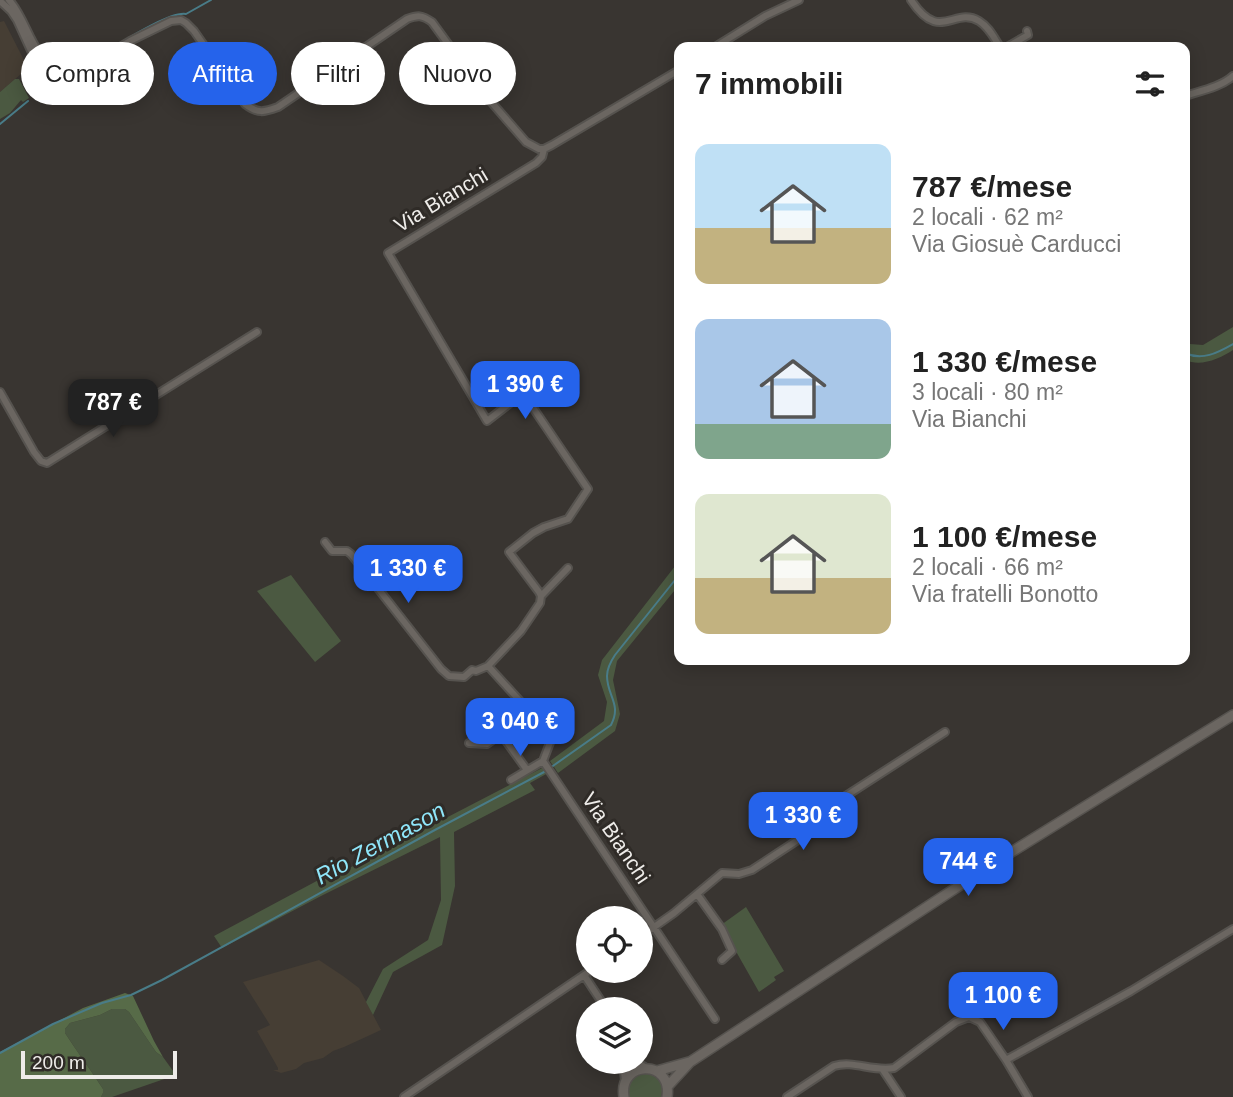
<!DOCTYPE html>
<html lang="it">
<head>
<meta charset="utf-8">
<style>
	:root { --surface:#fff; --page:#f6f6f6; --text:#222; --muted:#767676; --accent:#2563eb }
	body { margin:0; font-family:Arial,sans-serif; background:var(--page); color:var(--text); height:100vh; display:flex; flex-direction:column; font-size:26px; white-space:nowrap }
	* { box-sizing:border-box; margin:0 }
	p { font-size:23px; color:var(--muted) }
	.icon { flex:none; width:38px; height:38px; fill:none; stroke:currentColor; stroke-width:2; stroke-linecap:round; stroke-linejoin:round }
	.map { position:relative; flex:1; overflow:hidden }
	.details { position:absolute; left:674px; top:42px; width:516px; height:623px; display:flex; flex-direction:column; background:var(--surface); border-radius:14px; box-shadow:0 4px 18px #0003 }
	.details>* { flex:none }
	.hud { position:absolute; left:21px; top:42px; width:548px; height:63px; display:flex; gap:14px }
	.fabs { position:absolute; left:576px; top:906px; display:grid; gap:14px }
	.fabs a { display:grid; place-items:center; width:77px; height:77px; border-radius:50%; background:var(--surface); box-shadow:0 4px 18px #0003; font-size:35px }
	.scale { position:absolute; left:21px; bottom:18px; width:156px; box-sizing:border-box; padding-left:7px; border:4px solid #eeece9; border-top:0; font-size:19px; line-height:24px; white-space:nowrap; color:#eeece9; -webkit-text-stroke:5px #2f2b27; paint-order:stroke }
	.price { position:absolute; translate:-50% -60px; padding:0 16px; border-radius:14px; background:var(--accent); color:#fff; font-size:23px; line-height:46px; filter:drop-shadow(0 2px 4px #0008) }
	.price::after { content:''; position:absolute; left:50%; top:42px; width:21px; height:16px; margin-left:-10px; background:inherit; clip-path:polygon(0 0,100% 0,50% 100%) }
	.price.current { background:#222; color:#fff }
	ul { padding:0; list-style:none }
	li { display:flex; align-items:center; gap:21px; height:175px; padding:0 21px }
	li span { display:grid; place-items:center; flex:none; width:196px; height:140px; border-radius:14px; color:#555 }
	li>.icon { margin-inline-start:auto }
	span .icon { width:84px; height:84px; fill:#fffc; stroke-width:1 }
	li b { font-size:30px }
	h2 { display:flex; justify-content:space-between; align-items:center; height:84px; padding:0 21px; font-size:30px }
	.tag { padding:0 24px; border-radius:32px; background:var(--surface); box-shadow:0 4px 18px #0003; font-size:24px; line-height:63px }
	.tag.current { background:var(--accent); color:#fff }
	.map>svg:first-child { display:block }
	.built { fill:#463e34 }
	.green { fill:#4b5941 }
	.forest { fill:#576b48 }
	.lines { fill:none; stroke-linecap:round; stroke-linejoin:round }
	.stream { stroke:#497c88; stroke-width:2 }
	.minor-casing { stroke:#56534f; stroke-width:10 }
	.secondary-casing { stroke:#56534f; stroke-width:12 }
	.minor { stroke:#6b6661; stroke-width:6 }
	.secondary { stroke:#6b6661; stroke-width:9 }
	.labels { text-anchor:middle; stroke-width:6; stroke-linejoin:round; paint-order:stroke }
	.street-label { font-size:21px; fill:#eeece9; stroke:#2f2b27 }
	.water-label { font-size:23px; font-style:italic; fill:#8fe6fa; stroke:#2f2b27 }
</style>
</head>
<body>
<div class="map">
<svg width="1233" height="1097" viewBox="0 0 1233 1097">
	<rect width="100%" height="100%" fill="#393531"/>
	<path class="built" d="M4,21L28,68L0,92V22Z
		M319,960L343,976L359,988L381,1030L344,1047L333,1051L323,1058L304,1063L296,1069L281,1073L273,1070H278V1068L257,1031L270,1025L243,982Z"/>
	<path class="green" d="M15,79H19L29,98L23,102L21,100L10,113L0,119V92Z
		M1233,327V350C1219,359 1201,367 1185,360V337L1190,344L1203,345Z
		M679,561V585L617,661L613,680L620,714L615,731L558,773L550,761L604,721L607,702L598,675L602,660Z
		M291,575L341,641L315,662L257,591Z
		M544,767L548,773L530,783L535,790L454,832L455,886L442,945L393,972L373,1015L366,1002L383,969L428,940L441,900L440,837L321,896L222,948L214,936L326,876L332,877Z
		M746,907L784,971L774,977L776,980L759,992L721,925Z
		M112,1009H125L129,1012L156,1052L163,1057L176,1075L112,1097H101L103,1093V1089C91,1070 77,1052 65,1033V1029L70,1023L100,1015Z
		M645,1073C658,1075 665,1084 661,1097H629C626,1084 632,1075 645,1073Z"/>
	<path class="forest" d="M125,993L133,996L154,1041L163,1057L156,1052L129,1012L125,1009H112L100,1015L70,1023L65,1029V1033C77,1052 91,1070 103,1089V1093L101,1097H0V1052L83,1008Z"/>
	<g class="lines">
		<path class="stream" d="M110,49C125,40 171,11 186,14L211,0
			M90,56H100
			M0,124L28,101
			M1185,353C1202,361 1217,353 1233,344
			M550,768L611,725C622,704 607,696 607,676C607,668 611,661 615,655L679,575
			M0,1053L53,1024L102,1003L131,995L162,980L433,831L546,771"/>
		<g class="minor-casing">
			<path id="minor" d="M9,0C28,20 32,62 61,68L69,65L81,56L87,58L92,65
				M911,0C940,44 954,6 979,21C989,27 994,38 1000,47
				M0,1L11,11L17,20L33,55L40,66L56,76L70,77L130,41L171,21L181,20L186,23L194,31L245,104C258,114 264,112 278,107L407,19C418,15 422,15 432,22L486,96L526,142L539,149H544L552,145L679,70
				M715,47L765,16L799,0
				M1007,47L1028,35L1027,31
				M1185,96C1200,91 1221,87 1233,76
				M544,149L542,157L536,163L388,253L487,421L523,393L588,489L568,519L544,527L533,533L509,552L539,592L541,596L540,603L521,631L488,666L551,735V740L543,761L715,1019
				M0,392L34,452L41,461L47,463L257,332
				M325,542L332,551H347L351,554L441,669L449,676L464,677L472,670L476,671L488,666
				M541,596L568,568
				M469,743L487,744L501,734L527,770
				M511,780L543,761
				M697,894L722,929L732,951L722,960
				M640,937L674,913L722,873L739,874L752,870L816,828L838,801L945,732
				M584,975L607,1010
				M1006,1060L1028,1097
				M623,1062L625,1081
				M637,1062L646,1068
				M883,1070L901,1097
				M404,1097L590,971
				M787,1097L834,1066C854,1060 872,1072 894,1068L956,1022L969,1017L980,1022L1006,1060L1131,991L1233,929"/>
		</g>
		<g class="secondary-casing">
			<path id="secondary" d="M657,1071L689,1062
				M667,1087L690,1062L997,861L1233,715
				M624,1097C618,1060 673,1059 667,1097"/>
		</g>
		<use href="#minor" class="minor"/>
		<use href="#secondary" class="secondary"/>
	</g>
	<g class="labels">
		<g class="street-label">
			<text transform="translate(441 200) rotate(-31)" y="7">Via Bianchi</text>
			<text transform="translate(616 838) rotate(56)" y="7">Via Bianchi</text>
		</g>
		<g class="water-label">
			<text transform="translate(380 843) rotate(-29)" y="8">Rio Zermason</text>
		</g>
	</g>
</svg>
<div class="fabs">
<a><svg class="icon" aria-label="locate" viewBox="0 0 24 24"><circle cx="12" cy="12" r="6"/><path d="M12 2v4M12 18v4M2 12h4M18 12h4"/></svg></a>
<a><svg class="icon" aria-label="layers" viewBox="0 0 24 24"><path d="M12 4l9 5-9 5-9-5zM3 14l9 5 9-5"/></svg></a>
</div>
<div class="scale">200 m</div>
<b class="price" style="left:525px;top:421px">1 390 €</b>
<b class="price current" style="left:113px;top:439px">787 €</b>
<b class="price" style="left:408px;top:605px">1 330 €</b>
<b class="price" style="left:520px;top:758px">3 040 €</b>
<b class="price" style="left:803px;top:852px">1 330 €</b>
<b class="price" style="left:968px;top:898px">744 €</b>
<b class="price" style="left:1003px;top:1032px">1 100 €</b>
<div class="hud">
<a class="tag">Compra</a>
<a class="tag current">Affitta</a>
<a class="tag">Filtri</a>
<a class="tag">Nuovo</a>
</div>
<section class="details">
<h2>7 immobili<svg class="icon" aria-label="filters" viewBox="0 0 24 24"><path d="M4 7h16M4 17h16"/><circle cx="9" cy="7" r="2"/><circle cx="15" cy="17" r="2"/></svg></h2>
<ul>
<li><span style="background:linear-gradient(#bfe0f5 60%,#c2b280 0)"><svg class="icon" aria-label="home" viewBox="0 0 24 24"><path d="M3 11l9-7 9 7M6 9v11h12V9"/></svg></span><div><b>787 €/mese</b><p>2 locali · 62 m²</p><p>Via Giosuè Carducci</p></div></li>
<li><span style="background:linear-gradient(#a9c7e8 75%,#7fa58c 0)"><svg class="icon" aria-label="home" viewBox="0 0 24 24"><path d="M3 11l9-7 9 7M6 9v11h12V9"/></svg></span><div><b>1 330 €/mese</b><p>3 locali · 80 m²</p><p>Via Bianchi</p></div></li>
<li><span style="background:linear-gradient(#dfe7d0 60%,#c2b280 0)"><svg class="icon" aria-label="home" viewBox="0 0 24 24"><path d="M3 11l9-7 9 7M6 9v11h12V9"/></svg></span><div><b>1 100 €/mese</b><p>2 locali · 66 m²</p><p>Via fratelli Bonotto</p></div></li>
</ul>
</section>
</div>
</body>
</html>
